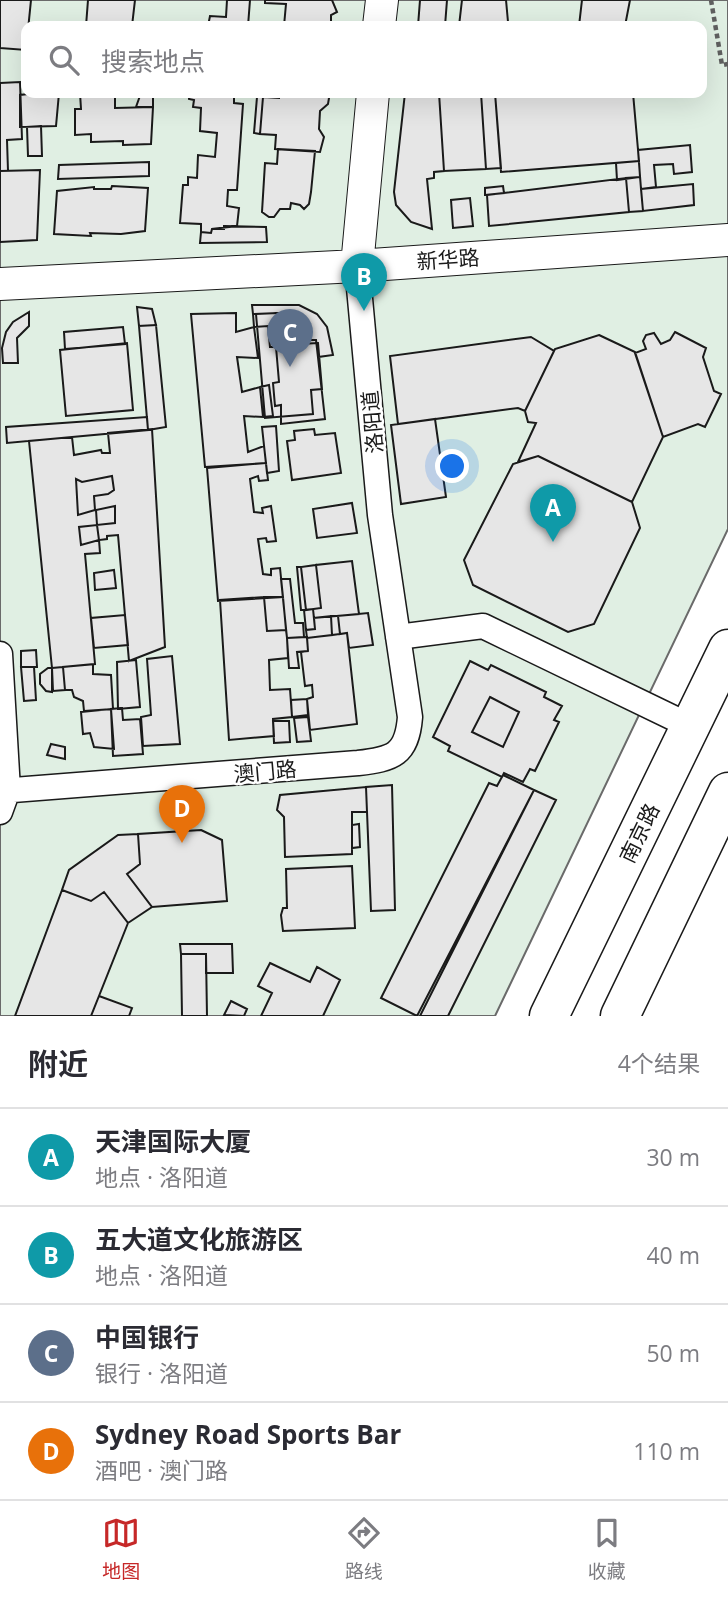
<!DOCTYPE html>
<html lang="zh">
<head>
<meta charset="utf-8">
<style>
	body { margin:0; font-family:"Open Sans","Noto Sans SC",sans-serif; background:#f2f2f3; color:#2b2b33 }
	.you { position:absolute; left:453px; top:467px; width:24px; height:24px; margin:-18px; border:5px solid #fff; border-radius:50%; background:#1a73e8; box-shadow:0 0 0 10px #1a73e833 }
	.badge { display:grid; place-items:center; width:46px; height:46px; border-radius:50%; background:#c62828; color:#fff; font-size:23px; font-weight:700 }
	.pin { position:absolute; translate:-50% -58px; filter:drop-shadow(0 2px 4px #0008) }
	.pin::after { content:''; position:absolute; top:37px; width:24px; height:21px; background:inherit; clip-path:polygon(0 0,100% 0,50% 100%) }
	.list { margin:0; padding:0; list-style:none }
	h2 { display:flex; justify-content:space-between; align-items:center; height:91px; margin:0; padding:0 28px; font-size:30px }
	h2 small { font-size:23px; font-weight:400; color:#7c7c81 }
	.list li { display:grid; grid-template-columns:46px 1fr auto; gap:21px; align-items:center; box-sizing:border-box; height:98px; padding:0 28px; border-top:2px solid #e1e1e2 }
	.list b { display:block; font-size:26px; white-space:nowrap }
	.list p { margin:0; font-size:23px; white-space:nowrap; color:#7c7c81 }
	.list em { font-size:23px; font-style:normal; color:#7c7c81 }
	.icon { flex:none; width:38px; height:38px; fill:none; stroke:currentColor; stroke-width:2; stroke-linecap:round; stroke-linejoin:round }
	.map { position:relative; flex:none; width:728px; height:1016px; overflow:hidden }
	.search { position:absolute; background:#fff; box-shadow:0 7px 28px #0002; left:21px; right:21px; top:21px; height:77px; display:flex; align-items:center; gap:18px; box-sizing:border-box; padding:0 24px; border-radius:14px; color:#7c7c81; font-size:26px }
	.sheet { height:483px; background:#fff }
	nav { display:flex; justify-content:space-around; align-items:center; box-sizing:border-box; height:98px; border-top:2px solid #e1e1e2; background:#fff; font-size:19px; color:#7c7c81 }
	nav a { display:grid; justify-items:center; gap:4px }
	nav .on { color:#c62828 }
	.map>svg:first-child { display:block }
	.green { fill:#e0efe3; stroke:#6a6a6a; stroke-width:2; fill-rule:evenodd }
	.building { fill:#e6e6e6; stroke:#1a1a1a; stroke-width:2 }
	.lines { fill:none; stroke-linecap:round; stroke-linejoin:round }
	.minor-casing { stroke:#1a1a1a; stroke-width:27 }
	.tertiary-casing { stroke:#1a1a1a; stroke-width:34 }
	.primary-casing { stroke:#1a1a1a; stroke-width:41 }
	.path { stroke:#5f5f5f; stroke-width:4.5; stroke-dasharray:5 3.5; stroke-linecap:butt }
	.minor { stroke:#fff; stroke-width:24 }
	.tertiary { stroke:#fff; stroke-width:32 }
	.primary { stroke:#fff; stroke-width:38 }
	.labels { text-anchor:middle; dominant-baseline:central; stroke-width:5; stroke-linejoin:round; paint-order:stroke }
	.street-label { font-size:21px; fill:#1a1a1a; stroke:#fff }
</style>
</head>
<body>
<div class="map">
<svg width="728" height="1016" viewBox="0 0 728 1016">
	<rect width="100%" height="100%" fill="#fff"/>
	<path class="green" d="M0,0H728V529L495,1016H0ZM26,26H702V93H26Z"/>
	<path class="building" d="M0,0H31L26,50L0,48Z
		M88,0H135L132,26H86Z
		M227,0H250L248,26H208L210,16L226,17Z
		M265,0H332L337,12L331,15V23L336,26H284L286,4L265,3Z
		M420,0H447L445,26H418Z
		M462,0H506L508,22L505,26H459Z
		M582,0H630L625,26H579Z
		M20,82L22,139L7,140L8,171H0V83Z
		M37,93H59L56,126L20,127V95Z
		M80,93H115V108L153,107L151,144L123,145V141L91,142V134L75,135V109H81Z
		M141,93H153V107H136Z
		M189,93H234V103L243,104L237,190H228L227,206L239,208L237,226L212,229L211,233L201,232V224L180,223L183,185H188V177L197,178L198,155L215,157L217,133L200,131L201,108L193,107L194,100L189,99Z
		M279,93H324L329,98L328,104L320,111L319,129L324,137L320,152L275,149L276,135L260,134L263,97L279,98Z
		M405,93H439L444,171L434,172V178L427,179L432,229L411,222L396,205L394,192Z
		M439,93H481L486,169L444,171Z
		M481,93H495L501,168L486,169Z
		M495,93H633L639,161L501,172Z
		M257,97H263L260,134L254,133Z
		M41,126L42,156H28L27,127Z
		M690,145L692,172L674,174L673,164L654,165L656,187L641,189L638,150Z
		M278,149L315,151L311,192L309,204L304,209L300,205L291,203L290,209H280L274,217H269L262,212L265,163L277,164Z
		M639,161L640,177L617,180L616,163Z
		M149,162V176L58,179L59,165Z
		M40,170L37,240L0,242V171Z
		M640,177L643,211L629,212L626,178Z
		M626,178L629,212L489,226L487,195Z
		M693,184L694,205L643,211L641,189Z
		M112,186L148,188L145,231L121,234L90,233L91,236L54,234L57,191L94,187V189H111Z
		M503,186L504,193L485,195V188Z
		M470,198L473,226L453,228L451,200Z
		M224,226L266,227L267,242L200,243L201,232L211,233L212,229H224Z
		M252,305H299L317,314L327,327L333,355L318,357L316,340H309L307,322H289L280,329L278,313L253,314Z
		M137,307L152,309L156,325L139,326Z
		M29,312V326L17,338L18,363H3L2,348L6,332L13,322Z
		M236,313V332L254,327L258,358L237,357L242,392L260,387L263,417L244,416L248,452L264,446L266,463L205,467L191,314Z
		M278,313L280,331L298,329L300,344L318,343L322,389L311,390L313,414L265,418L256,314Z
		M278,313L280,329L289,322H307L309,340H316L325,419L281,424V405L275,406L273,383L279,382L276,347H270L268,326L254,327L253,314Z
		M156,325L166,427L148,430L139,326Z
		M123,327L125,344L65,349L64,332Z
		M675,332L706,348L703,357L714,391L721,394L705,427L698,424L663,437L635,353L646,349L643,341L646,335L654,333L661,344L670,340Z
		M599,335L635,352L663,437L632,502L538,456L518,462L536,423L528,422L525,411L555,349Z
		M531,337L554,351L525,411L518,408L398,424L390,356Z
		M127,343L133,410L66,416L60,350Z
		M269,385L273,416L263,417L260,387Z
		M147,417L148,430L7,443L6,427Z
		M435,419L446,497L401,504L391,425Z
		M276,426L279,471L267,473L262,427Z
		M152,429L165,647L129,661L118,535L107,536V539L99,540L100,553L85,554L95,664L52,668L29,441L72,437L74,455L101,450L102,453H110L108,433Z
		M314,429L315,435L335,433L341,473L292,480L287,441L295,440L294,431Z
		M538,456L632,502L640,528L594,624L568,632L473,585L464,560L513,464Z
		M266,463L268,480L259,481L258,476L250,479L254,512L263,513L262,508L271,506L276,541L267,542L266,538L258,539L263,574L271,575V569L280,568L283,597L218,601L207,468Z
		M112,476L114,490L108,494L94,496L95,510L78,515L76,479L82,482Z
		M352,503L357,533L317,538L313,509Z
		M115,506V523L97,525L96,510Z
		M97,525L99,540L81,545L79,527Z
		M352,561L359,614L314,618L313,609L321,608L316,565Z
		M316,565L321,608L306,610L301,567Z
		M297,567H301L306,610H301Z
		M114,570L116,588L95,590L94,573Z
		M281,579H290L295,623H303L304,637L287,638Z
		M264,597H283L286,630L267,631Z
		M264,597L267,631L286,630L287,638L288,658L269,660L270,690L290,689L292,717L273,719L274,736L229,740L220,600Z
		M313,609L315,629L306,630L304,610Z
		M368,613L373,645L349,648L347,633L340,634L338,616Z
		M125,615L128,645L94,648L91,618Z
		M331,616L332,635L307,638L306,630L315,629L314,618Z
		M331,616H338L340,634L332,635Z
		M347,633L357,724L310,730L307,699L313,697L312,685L305,686L301,652L308,651L307,638Z
		M307,637L308,651L297,652L299,668H289L287,638Z
		M36,650L37,667H21V651Z
		M172,656L180,744L143,746L141,717L151,715L147,659Z
		M136,660L140,707L118,709L117,662Z
		M470,661L488,670L491,665L546,692L544,697L562,706L554,720L559,722L535,771L530,769L523,782L504,773L502,777L448,751L450,746L433,737Z
		M93,664V674L111,675L113,709L84,711L83,701L74,697L72,690H65L63,667Z
		M21,667H34L36,700L24,701Z
		M63,667L65,690L53,691L52,668Z
		M48,668H52V692L46,691L40,684V674Z
		M490,697L519,712L503,747L472,732Z
		M307,699L308,715L292,717L291,700Z
		M122,708L123,720L140,719L143,754L113,756L111,709Z
		M111,709L114,749L94,747L90,733L83,734L81,712Z
		M308,717L311,741L297,742L294,718Z
		M273,721H289L290,742L274,743Z
		M51,744L65,747V759L47,755Z
		M503,775L534,790L417,1016L381,998L489,783L497,786Z
		M392,785L395,910L371,911L366,787Z
		M366,787L367,812H352V854L285,857L284,817L277,810L280,795Z
		M534,790L556,800L448,1016H420Z
		M359,824L360,847L352,848V825Z
		M201,830L222,840L227,901L152,907L127,874L140,864L138,834Z
		M138,834L140,864L127,874L152,907L128,923L104,892L91,901L62,890L69,870L118,835Z
		M352,866L355,928L283,931L281,915L283,908H287L286,869Z
		M62,890L91,901L104,892L128,923L91,1016H15Z
		M180,944H232L233,973H206V954H181Z
		M181,954H206L207,1016H182Z
		M270,963L310,982L317,967L340,980L323,1016H261L272,993L258,986Z
		M99,996L132,1008L129,1016H91Z
		M231,1001L247,1009L244,1016L224,1015Z"/>
	<g class="lines">
		<g class="minor-casing">
			<path id="minor" d="M398,637L483,626L692,727
				M0,654L8,790L0,812
				M0,791L358,763C393,759 407,755 410,717L380,515L357,266"/>
		</g>
		<g class="tertiary-casing">
			<path id="tertiary" d="M379,26L382,0
				M357,266L373,93
				M0,284L357,266L728,240"/>
		</g>
		<g class="primary-casing">
			<path id="primary" d="M549,1016L728,649
				M620,1016L728,792"/>
		</g>
		<path class="path" d="M711,0L722,65L728,64"/>
		<use href="#minor" class="minor"/>
		<use href="#tertiary" class="tertiary"/>
		<use href="#primary" class="primary"/>
	</g>
	<g class="labels">
		<g class="street-label">
			<text transform="translate(448 259) rotate(-4)">新华路</text>
			<text transform="translate(372 422) rotate(-95)">洛阳道</text>
			<text transform="translate(265 771) rotate(-5)">澳门路</text>
			<text transform="translate(639 833) rotate(-64)">南京路</text>
		</g>
	</g>
</svg>
<div class="you"></div>
<div class="pin badge" style="left:553px;top:542px;background:#0f9aa8">A</div>
<div class="pin badge" style="left:364px;top:311px;background:#0f9aa8">B</div>
<div class="pin badge" style="left:290px;top:367px;background:#5c6f8a">C</div>
<div class="pin badge" style="left:182px;top:843px;background:#e8710a">D</div>
<div class="search"><svg class="icon" aria-label="search" viewBox="0 0 24 24"><circle cx="10" cy="10" r="6"/><path d="M15 15l6 6"/></svg>搜索地点</div>
</div>
<section class="sheet">
<h2>附近<small>4个结果</small></h2>
<ul class="list">
<li><span class="badge" style="background:#0f9aa8">A</span><div><b>天津国际大厦</b><p>地点 · 洛阳道</p></div><em>30 m</em></li>
<li><span class="badge" style="background:#0f9aa8">B</span><div><b>五大道文化旅游区</b><p>地点 · 洛阳道</p></div><em>40 m</em></li>
<li><span class="badge" style="background:#5c6f8a">C</span><div><b>中国银行</b><p>银行 · 洛阳道</p></div><em>50 m</em></li>
<li><span class="badge" style="background:#e8710a">D</span><div><b>Sydney Road Sports Bar</b><p>酒吧 · 澳门路</p></div><em>110 m</em></li>
</ul>
</section>
<nav>
<a class="on"><svg class="icon" aria-label="map" viewBox="0 0 24 24"><path d="M3 6l6-2 6 2 6-2v14l-6 2-6-2-6 2zM9 4v14M15 6v14"/></svg>地图</a>
<a><svg class="icon" aria-label="directions" viewBox="0 0 24 24"><path d="M12 3l9 9-9 9-9-9zM9 14v-3h6M13 9l2 2-2 2"/></svg>路线</a>
<a><svg class="icon" aria-label="saved" viewBox="0 0 24 24"><path d="M7 4h10v16l-5-4-5 4z"/></svg>收藏</a>
</nav>
</body>
</html>
